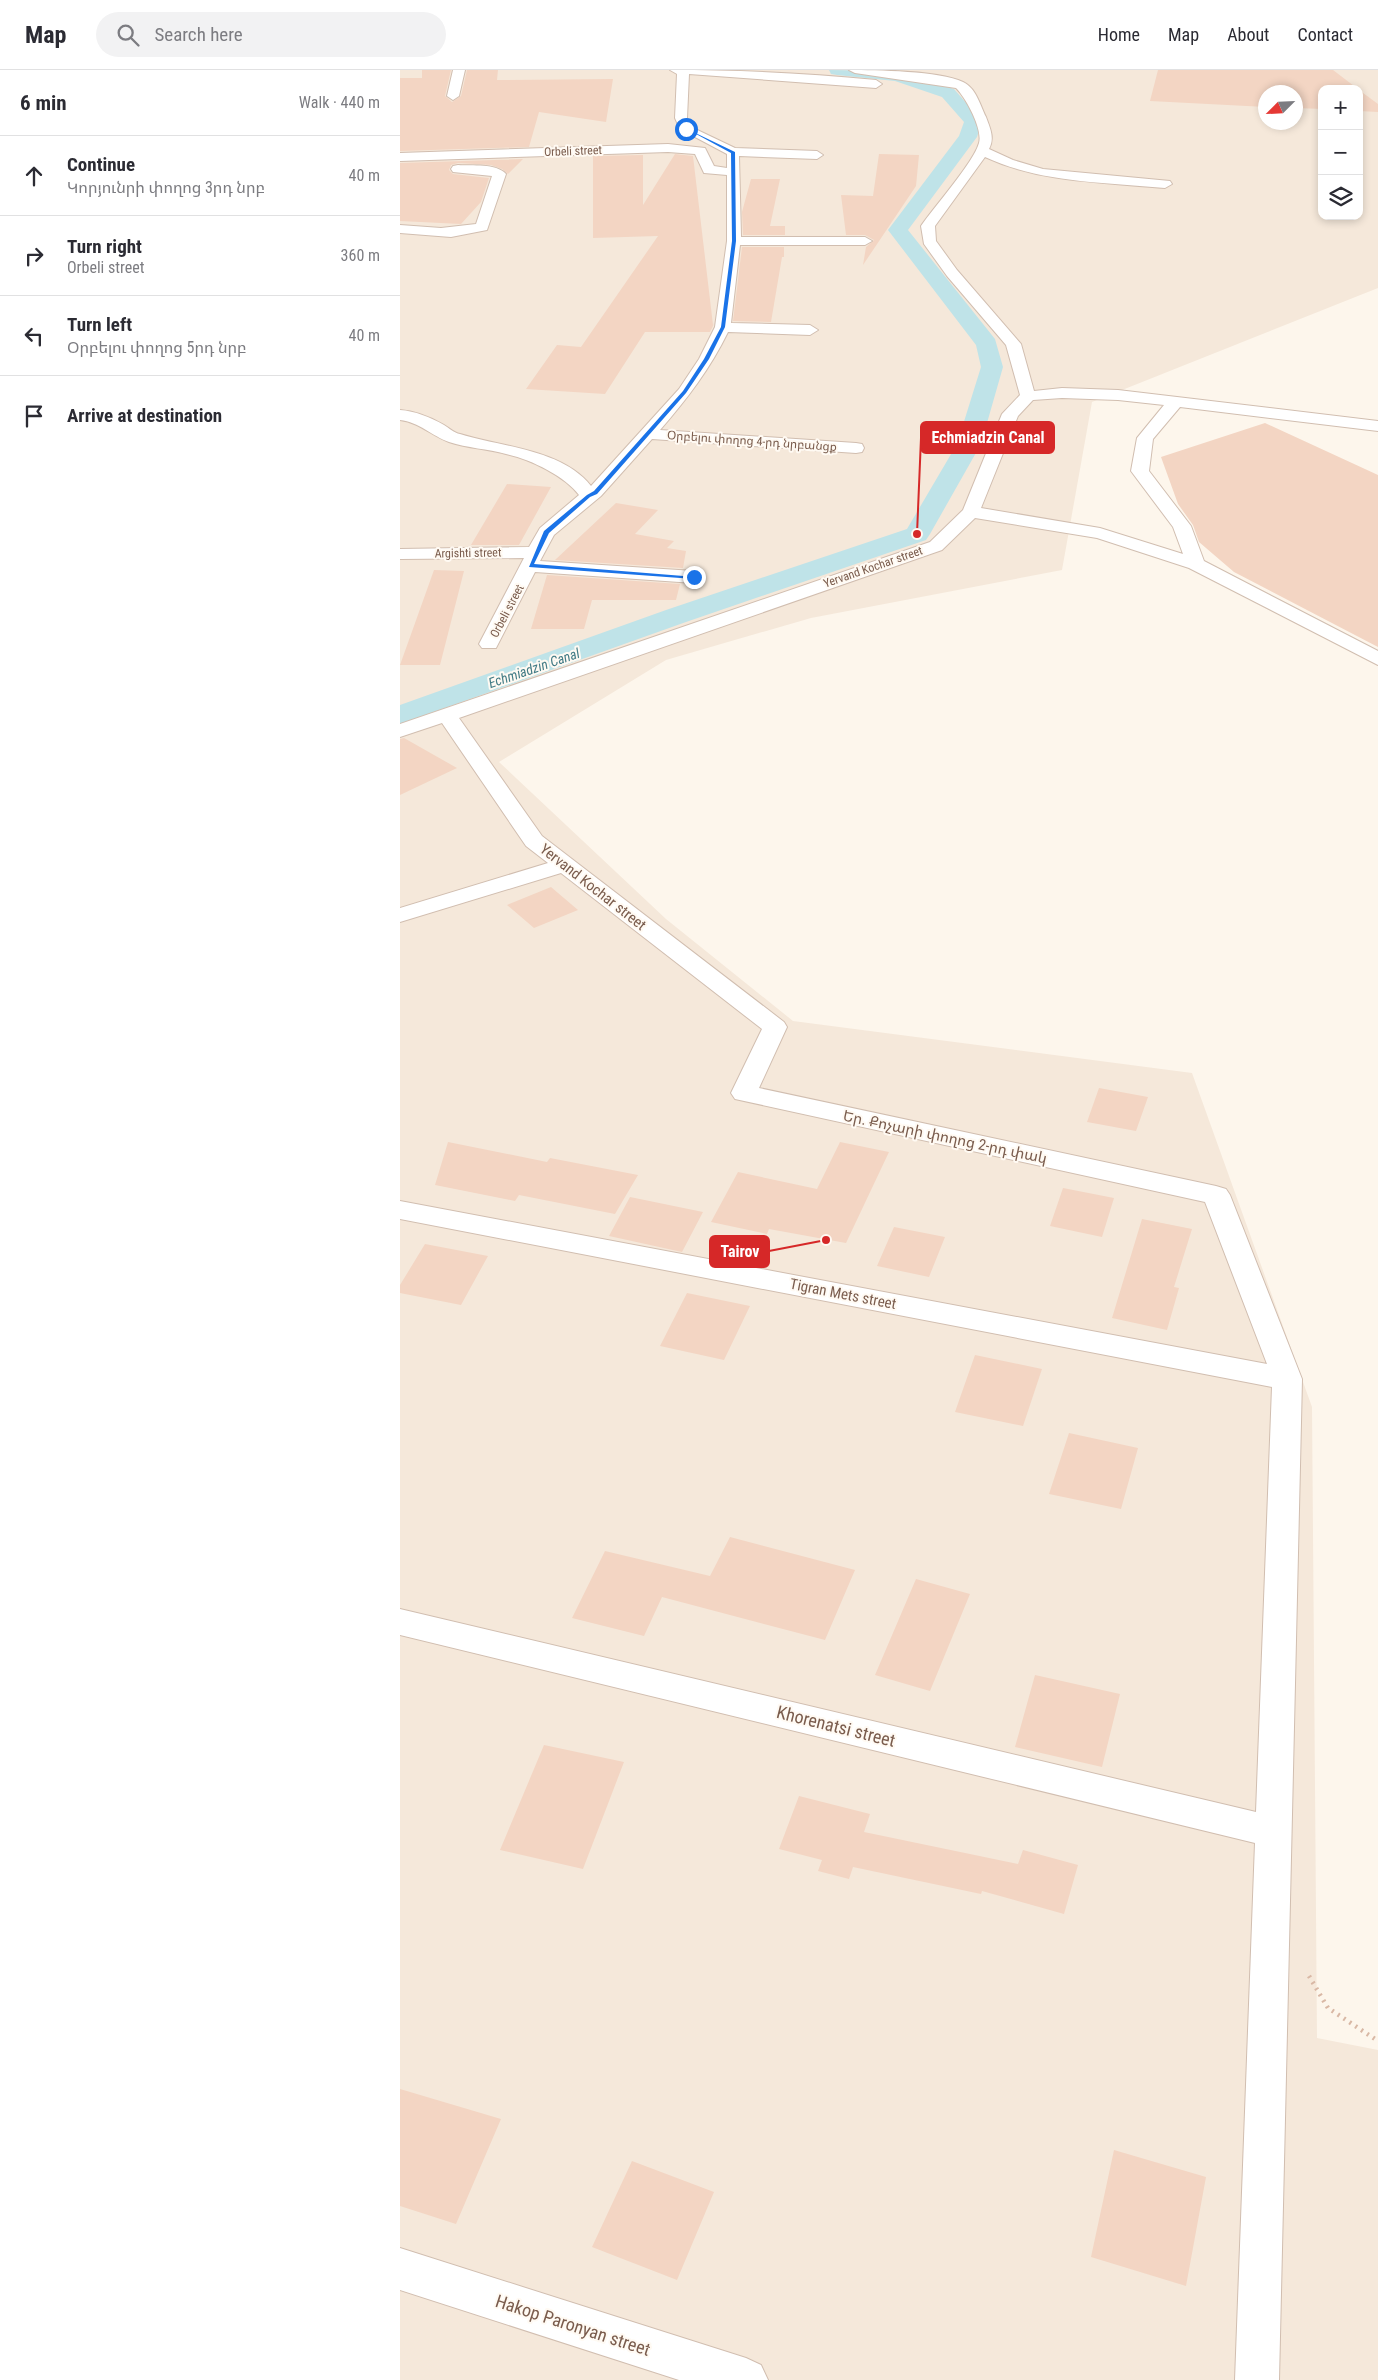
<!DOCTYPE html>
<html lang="en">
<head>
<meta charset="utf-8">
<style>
	body { margin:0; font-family:"Roboto Condensed","Noto Sans Armenian",sans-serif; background:#f2f2f3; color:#2b2b33 }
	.controls { position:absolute; right:15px; top:15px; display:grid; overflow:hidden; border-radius:10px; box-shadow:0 2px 8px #0003 }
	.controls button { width:45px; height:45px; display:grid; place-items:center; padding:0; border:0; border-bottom:1px solid #e1e1e2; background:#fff; color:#2b2b33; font:25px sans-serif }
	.compass { position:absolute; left:858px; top:15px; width:45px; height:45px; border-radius:50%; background:#fff; box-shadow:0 2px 8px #0003; rotate:246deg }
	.stop { position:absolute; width:15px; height:15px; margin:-11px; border:4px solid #1a73e8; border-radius:50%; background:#fff }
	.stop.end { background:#1a73e8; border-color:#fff; box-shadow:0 1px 5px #0008 }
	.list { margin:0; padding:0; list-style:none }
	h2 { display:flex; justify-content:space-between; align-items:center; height:65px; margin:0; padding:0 20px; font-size:21px }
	h2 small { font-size:16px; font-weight:400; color:#7c7c81 }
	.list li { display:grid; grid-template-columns:32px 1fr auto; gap:15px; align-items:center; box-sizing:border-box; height:80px; padding:0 20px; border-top:1px solid #e1e1e2 }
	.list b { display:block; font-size:19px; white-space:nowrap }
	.list p { margin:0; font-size:16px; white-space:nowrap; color:#7c7c81 }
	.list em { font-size:16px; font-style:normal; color:#7c7c81 }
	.icon { flex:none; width:28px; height:28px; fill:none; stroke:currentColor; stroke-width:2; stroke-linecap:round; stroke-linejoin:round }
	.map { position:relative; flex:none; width:978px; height:2310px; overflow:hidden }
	header { display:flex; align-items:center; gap:30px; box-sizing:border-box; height:70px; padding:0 25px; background:#fff; border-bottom:1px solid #e1e1e2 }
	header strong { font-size:24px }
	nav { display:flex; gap:28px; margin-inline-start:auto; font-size:18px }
	.search { width:350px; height:45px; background:#f2f2f3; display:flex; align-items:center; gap:12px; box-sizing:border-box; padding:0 18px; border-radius:28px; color:#7c7c81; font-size:19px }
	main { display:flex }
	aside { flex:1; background:#fff }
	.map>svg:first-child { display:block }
	.residential { fill:#f5e8da; fill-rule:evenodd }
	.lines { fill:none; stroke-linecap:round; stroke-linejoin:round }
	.canal { fill:#bfe3e8; fill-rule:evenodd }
	.building { fill:#f3d5c3 }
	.minor-casing { stroke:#d1beb0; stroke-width:2 }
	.path { stroke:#d9b8a5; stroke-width:4.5; stroke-dasharray:2 5; stroke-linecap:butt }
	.minor { fill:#fff; fill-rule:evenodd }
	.route { fill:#1a73e8 }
	.labels { text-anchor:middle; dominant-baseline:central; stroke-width:4; stroke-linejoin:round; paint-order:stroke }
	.far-street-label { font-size:12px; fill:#7a5c4d; stroke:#fffaf3 }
	.far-water-label { font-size:14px; font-style:italic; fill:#437c86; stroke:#fffaf3 }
	.street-label { font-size:15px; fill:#7a5c4d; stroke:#fffaf3 }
	.near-street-label { font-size:18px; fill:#7a5c4d; stroke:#fffaf3 }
	.leader { fill:none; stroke:#d62828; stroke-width:2 }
	.callout-dot { fill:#d62828; stroke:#fffaf3; stroke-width:2 }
	.callout { fill:#d62828; stroke:#d62828; stroke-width:2 }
	.callout-label { font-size:16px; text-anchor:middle; font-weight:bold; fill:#fff }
</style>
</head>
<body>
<header>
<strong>Map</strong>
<div class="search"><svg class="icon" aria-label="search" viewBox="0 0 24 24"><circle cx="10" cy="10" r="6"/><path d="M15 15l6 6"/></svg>Search here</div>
<nav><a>Home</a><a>Map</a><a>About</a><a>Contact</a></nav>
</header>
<main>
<aside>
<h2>6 min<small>Walk · 440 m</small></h2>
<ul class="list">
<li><svg class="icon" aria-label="ahead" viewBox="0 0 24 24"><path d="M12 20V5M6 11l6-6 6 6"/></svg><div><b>Continue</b><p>Կորյունրի փողոց 3րդ նրբ</p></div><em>40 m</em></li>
<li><svg class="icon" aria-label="right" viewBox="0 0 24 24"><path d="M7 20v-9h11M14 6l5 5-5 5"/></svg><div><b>Turn right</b><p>Orbeli street</p></div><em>360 m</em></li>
<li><svg class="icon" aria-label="left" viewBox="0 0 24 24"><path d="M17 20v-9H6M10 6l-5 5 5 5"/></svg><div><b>Turn left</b><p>Օրբելու փողոց 5րդ նրբ</p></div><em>40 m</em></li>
<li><svg class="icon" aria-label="arrive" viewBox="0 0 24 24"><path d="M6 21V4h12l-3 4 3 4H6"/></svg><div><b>Arrive at destination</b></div></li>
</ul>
</aside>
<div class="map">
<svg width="978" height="2310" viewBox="0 0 978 2310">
	<rect width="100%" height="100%" fill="#fdf6ec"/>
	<path class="residential" d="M0,0H978V218L692,332L662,500L411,548L266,590L99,692L266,849L393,951L792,1003L912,1337L917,1968L978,1980V2310H0ZM922,19H959V146H922ZM866,22H896V52H866Z"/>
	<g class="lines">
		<path class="canal" d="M429,0L497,1L554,19L582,51L577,67L508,160L595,269L603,297L581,374L530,464L526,470L286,552L0,654V635L266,540L507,459L557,374L581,297L576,275L488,160L559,66L564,52L542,27L495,11L437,5L431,4Z"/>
	</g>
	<path class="building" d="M22,0H51L45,26L52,32L61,26L67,0H98L97,10L213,9L206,52L139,42L129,77L0,81V8H22Z
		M758,0H933L958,19H922V39L896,38V22H866V37L750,31Z
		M959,20L978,34V42L959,41Z
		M275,84L293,86L313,255L314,252L313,256L310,262H245L205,324L126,319L157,275L181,277L258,166L193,168V86L243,85V135Z
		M479,84L519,85L516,116L463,195L466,177L474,170L465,165H446L441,125L473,126Z
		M123,89L108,104L102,99L91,95L58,93L51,95L49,100L53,104L89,108L81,132L61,154L0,151V93Z
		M351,109H380L370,156H385V165H343L342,142Z
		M342,177H384V187H382L371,252L333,251Z
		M865,353L978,405V577L834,502L799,472L793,455L778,434L761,387Z
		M107,414L151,417L119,475H71Z
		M216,433L258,440L235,464L274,471L267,478L286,481L283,498L155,490Z
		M34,500L64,501L40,595H0Z
		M147,505L280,514L276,530H192L184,559H131Z
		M4,668L57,698L0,725V669Z
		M151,817L178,840L134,858L107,835Z
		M699,1018L748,1027L736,1061L687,1052Z
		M48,1072L147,1092L150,1088L238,1105L215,1144L119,1125L115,1131L35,1115Z
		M440,1072L489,1082L446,1173L369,1159L367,1164L311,1152L338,1102L417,1119Z
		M663,1118L714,1128L702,1167L650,1156Z
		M230,1127L303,1142L282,1182L209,1166Z
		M742,1149L792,1159L774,1217L779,1218L767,1260L712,1248Z
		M494,1157L545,1167L529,1207L477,1196Z
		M25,1174L88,1186L61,1235L0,1223V1215Z
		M287,1223L350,1236L324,1290L260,1276Z
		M575,1285L642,1299L623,1356L555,1342Z
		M669,1363L738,1378L721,1439L649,1424Z
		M330,1467L455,1500L425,1570L262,1527L244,1566L172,1548L205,1481L310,1506Z
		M516,1509L570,1524L530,1621L475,1605Z
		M635,1605L720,1624L702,1697L615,1677Z
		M144,1675L224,1692L183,1799L100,1780Z
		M399,1726L470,1744L464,1762L618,1794L623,1780L678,1795L664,1844L582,1821L581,1824L453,1797L449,1809L418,1801L422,1790L379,1779Z
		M0,2019L101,2049L56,2154L0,2136Z
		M714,2080L806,2107L786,2216L691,2187Z
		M232,2091L314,2122L277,2210L192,2177Z"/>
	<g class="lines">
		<g class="minor-casing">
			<path id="minor" d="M53,0H65L59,26L53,30L47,26Z
				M270,0C339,0 407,3 476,10L482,14L476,18L289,4L287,48L291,57L335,78L417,81L423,85L417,89L339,86L341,167H465L472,171L465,175H340L331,253L410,255L418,260L410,265L328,262C310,299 287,329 260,360L456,373L462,374L464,378L462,382L456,383L252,369L201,426L154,465L140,491L294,501L301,503L303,507L301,511L294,513L135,502L96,578H82L79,574L124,488L0,489V479L129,477L140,458L179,425C165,406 130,389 106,384C88,379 67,378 49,372C32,366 19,352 0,350V340C15,341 30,347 44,355C49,358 54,363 60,364C101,377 162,379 191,416L279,319L299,289L315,257L327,171V105L304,103L295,84L268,82L0,91V83L268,74L305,78L314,96L327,98V84L280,59L275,48L277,4Z
				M449,0C476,0 540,1 563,12C576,18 580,35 586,47C590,58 595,68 589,79L613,90L643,99L770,111L772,114L765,118C704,112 641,113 585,87L535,156L536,171L557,200L621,274L634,321L662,318L718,320L978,351V361L780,337L753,369L749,401L791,456L804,491L978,581V595L789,498L697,468L575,448L542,480L59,648L142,766L384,952L387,957L359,1018L816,1116L826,1119L830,1125L902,1309L879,2310H835L855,1773L0,1565V1539L856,1742L872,1317L0,1149V1131L867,1294L805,1132L335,1029L331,1023L362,959L161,803L0,852V838L148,793L126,776L42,653L0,667V654L530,472L563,440L602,344L620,325L606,275L547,206L524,174L521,156C534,137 574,92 579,73C583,59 566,28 556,18L455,3ZM662,328L718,330L764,335L737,368L731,401L773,457L783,484L700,458L581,438L618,346L633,330Z
				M58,95C72,96 96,93 106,104L87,160L51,167L0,163V155L41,158L76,154L92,106L53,102L51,99L53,96Z
				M0,2178L346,2288L361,2295L368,2310H279L0,2220Z"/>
		</g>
		<path class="path" d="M909,1906L928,1938L978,1971"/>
		<use href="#minor" class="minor"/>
	</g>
	<path class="route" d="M285,58L335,82L336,171L325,257L309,289L286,323L197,424L190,427L149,463L134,494L296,507L294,509L129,497L144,461L187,425L194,421L283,321L304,289L321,257L332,171L331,83Z"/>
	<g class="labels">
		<g class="far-street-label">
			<text transform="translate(173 81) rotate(-2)">Orbeli street</text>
			<text transform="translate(352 371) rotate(4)">Օրբելու փողոց 4-րդ նրբանցք</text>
			<text transform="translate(68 483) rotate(-1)">Argishti street</text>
			<text transform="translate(473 497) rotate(-19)">Yervand Kochar street</text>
			<text transform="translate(107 541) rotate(-62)">Orbeli street</text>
		</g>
		<g class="far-water-label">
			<text transform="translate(134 598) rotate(-19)">Echmiadzin Canal</text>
		</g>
		<g class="street-label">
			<text transform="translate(193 817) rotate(38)">Yervand Kochar street</text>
			<text transform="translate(545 1067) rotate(12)">Եր. Քոչարի փողոց 2-րդ փակ</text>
			<text transform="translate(443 1224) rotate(11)">Tigran Mets street</text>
		</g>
		<g class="near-street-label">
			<text transform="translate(436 1656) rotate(14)">Khorenatsi street</text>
			<text transform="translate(173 2255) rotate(18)">Hakop Paronyan street</text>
		</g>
	</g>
	<path class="leader" d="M517 464L521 368M426 1170L369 1181"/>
	<g class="callout-dot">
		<circle cx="517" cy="464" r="5"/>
		<circle cx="426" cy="1170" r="5"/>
	</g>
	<g class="callout">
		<rect x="521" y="352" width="133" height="31" rx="5"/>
		<rect x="310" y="1166" width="59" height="31" rx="5"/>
	</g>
	<g class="callout-label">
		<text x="588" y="373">Echmiadzin Canal</text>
		<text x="340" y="1187">Tairov</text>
	</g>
</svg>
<div class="controls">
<button>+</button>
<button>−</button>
<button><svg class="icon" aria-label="layers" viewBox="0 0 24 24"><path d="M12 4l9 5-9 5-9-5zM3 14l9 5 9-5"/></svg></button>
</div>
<svg class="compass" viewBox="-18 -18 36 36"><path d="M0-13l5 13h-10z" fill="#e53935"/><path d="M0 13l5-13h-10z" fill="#7c7c81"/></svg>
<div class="stop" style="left:286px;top:59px"></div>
<div class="stop end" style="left:294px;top:507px"></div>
</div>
</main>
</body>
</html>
